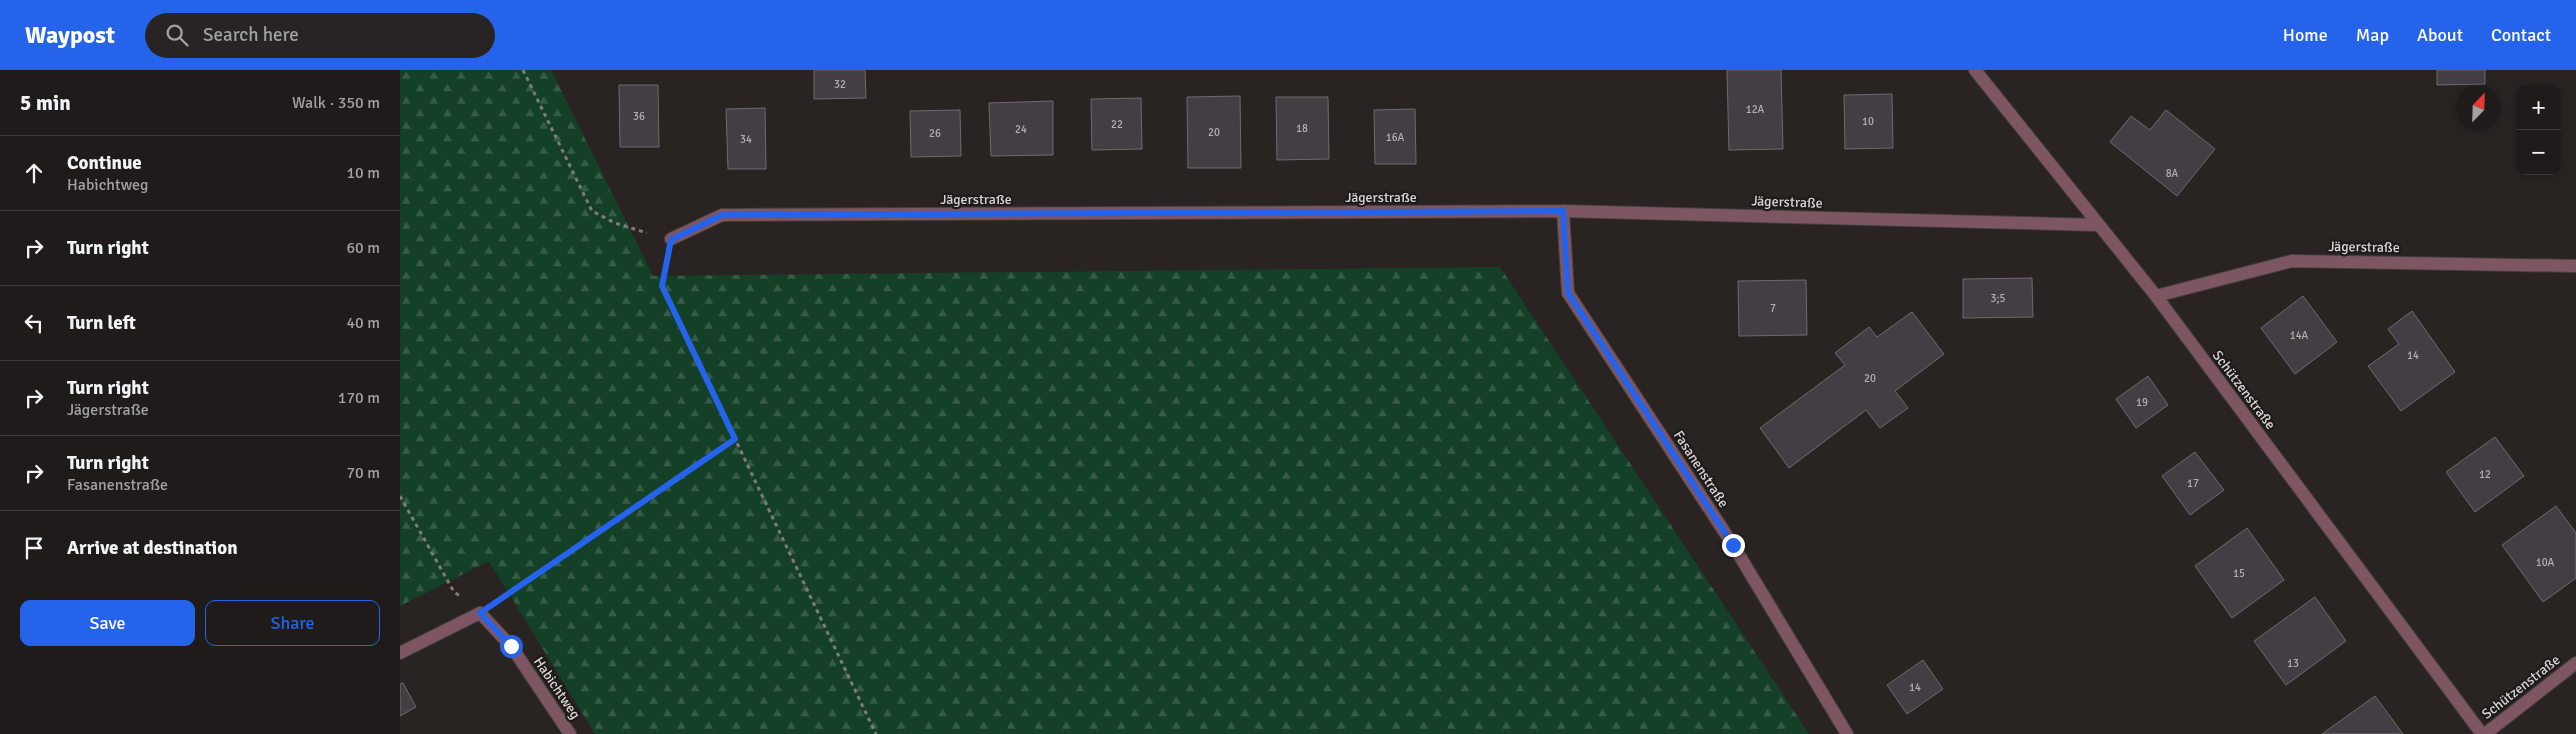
<!DOCTYPE html>
<html lang="en">
<head>
<meta charset="utf-8">
<style>
	body { margin:0; font-family:Signika,sans-serif; background:#272423; color:#f1f3f6 }
	.controls { position:absolute; right:15px; top:15px; display:grid; overflow:hidden; border-radius:10px; box-shadow:0 2px 12px #0003 }
	.controls button { width:45px; height:45px; display:grid; place-items:center; padding:0; border:0; border-bottom:1px solid #3c3939; background:#1f1b1a; color:#f1f3f6; font:25px sans-serif }
	.compass { position:absolute; left:2056px; top:15px; width:45px; height:45px; border-radius:50%; background:#1f1b1a; box-shadow:0 2px 12px #0003; rotate:23deg }
	.stop { position:absolute; width:15px; height:15px; margin:-11px; border:4px solid #2563eb; border-radius:50%; background:#fff }
	.stop.end { background:#2563eb; border-color:#fff; box-shadow:0 1px 5px #0008 }
	.list { margin:0; padding:0; list-style:none }
	h2 { display:flex; justify-content:space-between; align-items:center; height:65px; margin:0; padding:0 20px; font-size:21px }
	h2 small { font-size:16px; font-weight:400; color:#a1a1a2 }
	.list li { display:grid; grid-template-columns:32px 1fr auto; gap:15px; align-items:center; box-sizing:border-box; height:75px; padding:0 20px; border-top:1px solid #3c3939 }
	.list b { display:block; font-size:19px; white-space:nowrap }
	.list p { margin:0; font-size:16px; white-space:nowrap; color:#a1a1a2 }
	.list em { font-size:16px; font-style:normal; color:#a1a1a2 }
	.actions { display:flex; gap:10px; padding:15px 20px }
	.actions a { flex:1; padding:11px 0; border:1px solid #2563eb; border-radius:10px; text-align:center; font-size:18px; color:#2563eb }
	.actions .main { background:#2563eb; color:#fff }
	.icon { flex:none; width:28px; height:28px; fill:none; stroke:currentColor; stroke-width:2; stroke-linecap:round; stroke-linejoin:round }
	.map { position:relative; flex:none; width:2176px; height:664px; overflow:hidden }
	header { display:flex; align-items:center; gap:30px; box-sizing:border-box; height:70px; padding:0 25px; background:#2563eb; color:#fff }
	header strong { font-size:24px }
	nav { display:flex; gap:28px; margin-inline-start:auto; font-size:18px }
	.search { width:350px; height:45px; background:#272423; display:flex; align-items:center; gap:12px; box-sizing:border-box; padding:0 18px; border-radius:28px; color:#a1a1a2; font-size:19px }
	main { display:flex }
	aside { flex:1; background:#1f1b1a }
	.map>svg:first-child { display:block }
	.forest { fill:url(#forest-firs) }
	.building { fill:#423e43; stroke:#6e6a6f }
	.lines { fill:none; stroke-linecap:round; stroke-linejoin:round }
	.street-casing { stroke:#45403e; stroke-width:14 }
	.path { stroke:#7f7b79; stroke-width:3; stroke-dasharray:4 4; stroke-linecap:butt }
	.street { stroke:#7d5563; stroke-width:12 }
	.route { stroke:#2563eb; stroke-width:6 }
	.labels { text-anchor:middle; dominant-baseline:central; stroke-width:4.5; stroke-linejoin:round; paint-order:stroke }
	.number-label { font-size:11px; fill:#b3afb0 }
	.street-label { font-size:14px; fill:#d9d5d4; stroke:#1f1b19 }
</style>
</head>
<body>
<header>
<strong>Waypost</strong>
<div class="search"><svg class="icon" aria-label="search" viewBox="0 0 24 24"><circle cx="10" cy="10" r="6"/><path d="M15 15l6 6"/></svg>Search here</div>
<nav><a>Home</a><a>Map</a><a>About</a><a>Contact</a></nav>
</header>
<main>
<aside>
<h2>5 min<small>Walk · 350 m</small></h2>
<ul class="list">
<li><svg class="icon" aria-label="ahead" viewBox="0 0 24 24"><path d="M12 20V5M6 11l6-6 6 6"/></svg><div><b>Continue</b><p>Habichtweg</p></div><em>10 m</em></li>
<li><svg class="icon" aria-label="right" viewBox="0 0 24 24"><path d="M7 20v-9h11M14 6l5 5-5 5"/></svg><div><b>Turn right</b></div><em>60 m</em></li>
<li><svg class="icon" aria-label="left" viewBox="0 0 24 24"><path d="M17 20v-9H6M10 6l-5 5 5 5"/></svg><div><b>Turn left</b></div><em>40 m</em></li>
<li><svg class="icon" aria-label="right" viewBox="0 0 24 24"><path d="M7 20v-9h11M14 6l5 5-5 5"/></svg><div><b>Turn right</b><p>Jägerstraße</p></div><em>170 m</em></li>
<li><svg class="icon" aria-label="right" viewBox="0 0 24 24"><path d="M7 20v-9h11M14 6l5 5-5 5"/></svg><div><b>Turn right</b><p>Fasanenstraße</p></div><em>70 m</em></li>
<li><svg class="icon" aria-label="arrive" viewBox="0 0 24 24"><path d="M6 21V4h12l-3 4 3 4H6"/></svg><div><b>Arrive at destination</b></div></li>
</ul>
<div class="actions"><a class="main">Save</a><a>Share</a></div>
</aside>
<div class="map">
<svg width="2176" height="664" viewBox="0 0 2176 664">
	<defs>
		<pattern id="forest-firs" width="22" height="20" patternUnits="userSpaceOnUse" patternTransform="scale(1.25)"><rect width="22" height="20" fill="#144028"/><path d="M5 1l3.5 6h-7zM16 11l3.5 6h-7z" fill="#365b46"/></pattern>
	</defs>
	<rect width="100%" height="100%" fill="#292422"/>
	<path class="forest" d="M0,0H151L253,206L1100,197L1409,664H195L89,491L0,536Z"/>
	<path class="building" d="M414,0H465L466,28L414,29Z
		M1327,0H1381L1383,79L1329,80Z
		M2037,0H2085V14L2037,15Z
		M219,15H258L259,77H220Z
		M1492,24L1493,78L1445,79L1444,25Z
		M840,26L841,98H788L787,27Z
		M876,27H928L929,89L877,90Z
		M741,28L742,79L692,80L691,29Z
		M653,31V85L591,86L589,33Z
		M365,38L366,99H328L326,39Z
		M1015,39L1016,94H975L974,40Z
		M560,40L561,86L511,87L510,41Z
		M1766,40L1815,79L1777,126L1710,72L1731,46L1750,60Z
		M1632,208L1633,247L1563,248V209Z
		M1406,210L1407,265L1339,266L1338,211Z
		M1903,226L1937,272L1895,304L1861,258Z
		M2012,241L2055,302L2001,341L1968,296L1999,274L1988,259Z
		M1512,242L1544,284L1495,321L1508,338L1480,358L1466,340L1389,398L1360,358L1445,295L1435,283L1469,257L1477,267Z
		M1748,306L1768,335L1736,358L1716,329Z
		M2095,367L2124,406L2075,442L2046,402Z
		M1795,382L1824,420L1790,445L1762,406Z
		M2156,436L2176,463V508L2143,532L2102,475Z
		M1847,458L1884,510L1832,548L1795,496Z
		M1915,527L1946,571L1886,615L1854,571Z
		M1523,590L1543,619L1507,644L1487,615Z
		M3,613L16,637L0,646V614Z
		M1975,626L2003,664H1922Z"/>
	<g class="lines">
		<g class="street-casing">
			<path id="street" d="M1575,0L1756,226L2082,664
				M1163,141L1168,223L1333,475L1447,664
				M271,169L322,145L1163,141L1697,155
				M1756,226L1892,191L2176,196
				M0,583L80,543L111,576L170,664
				M2085,664L2176,593"/>
		</g>
		<path class="path" d="M123,0L192,141L215,153L247,163
			M267,191L262,216L476,664
			M0,426L54,522L60,526
			M101,529L335,369"/>
		<use href="#street" class="street"/>
	</g>
	<g class="lines">
		<path class="route" d="M111,576L80,543L335,369L262,216L271,170L322,145L1163,141L1168,223L1333,475"/>
	</g>
	<g class="labels">
		<g class="number-label">
			<text x="440" y="14">32</text>
			<text x="1355" y="39">12A</text>
			<text x="239" y="46">36</text>
			<text x="1468" y="51">10</text>
			<text x="717" y="54">22</text>
			<text x="902" y="58">18</text>
			<text x="621" y="59">24</text>
			<text x="814" y="62">20</text>
			<text x="535" y="63">26</text>
			<text x="995" y="67">16A</text>
			<text x="346" y="69">34</text>
			<text x="1772" y="103">8A</text>
			<text x="1598" y="228">3;5</text>
			<text x="1373" y="238">7</text>
			<text x="1899" y="265">14A</text>
			<text x="2013" y="285">14</text>
			<text x="1470" y="308">20</text>
			<text x="1742" y="332">19</text>
			<text x="2085" y="404">12</text>
			<text x="1793" y="413">17</text>
			<text x="2145" y="492">10A</text>
			<text x="1839" y="503">15</text>
			<text x="1893" y="593">13</text>
			<text x="1515" y="617">14</text>
		</g>
		<g class="street-label">
			<text x="981" y="127">Jägerstraße</text>
			<text x="576" y="129">Jägerstraße</text>
			<text transform="translate(1387 132) rotate(2)">Jägerstraße</text>
			<text transform="translate(1964 177) rotate(1)">Jägerstraße</text>
			<text transform="translate(1844 320) rotate(53)">Schützenstraße</text>
			<text transform="translate(1301 399) rotate(57)">Fasanenstraße</text>
			<text transform="translate(2121 617) rotate(-38)">Schützenstraße</text>
			<text transform="translate(157 618) rotate(56)">Habichtweg</text>
		</g>
	</g>
</svg>
<div class="controls">
<button>+</button>
<button>−</button>
</div>
<svg class="compass" viewBox="-18 -18 36 36"><path d="M0-13l5 13h-10z" fill="#e53935"/><path d="M0 13l5-13h-10z" fill="#a1a1a2"/></svg>
<div class="stop" style="left:111px;top:576px"></div>
<div class="stop end" style="left:1333px;top:475px"></div>
</div>
</main>
</body>
</html>
